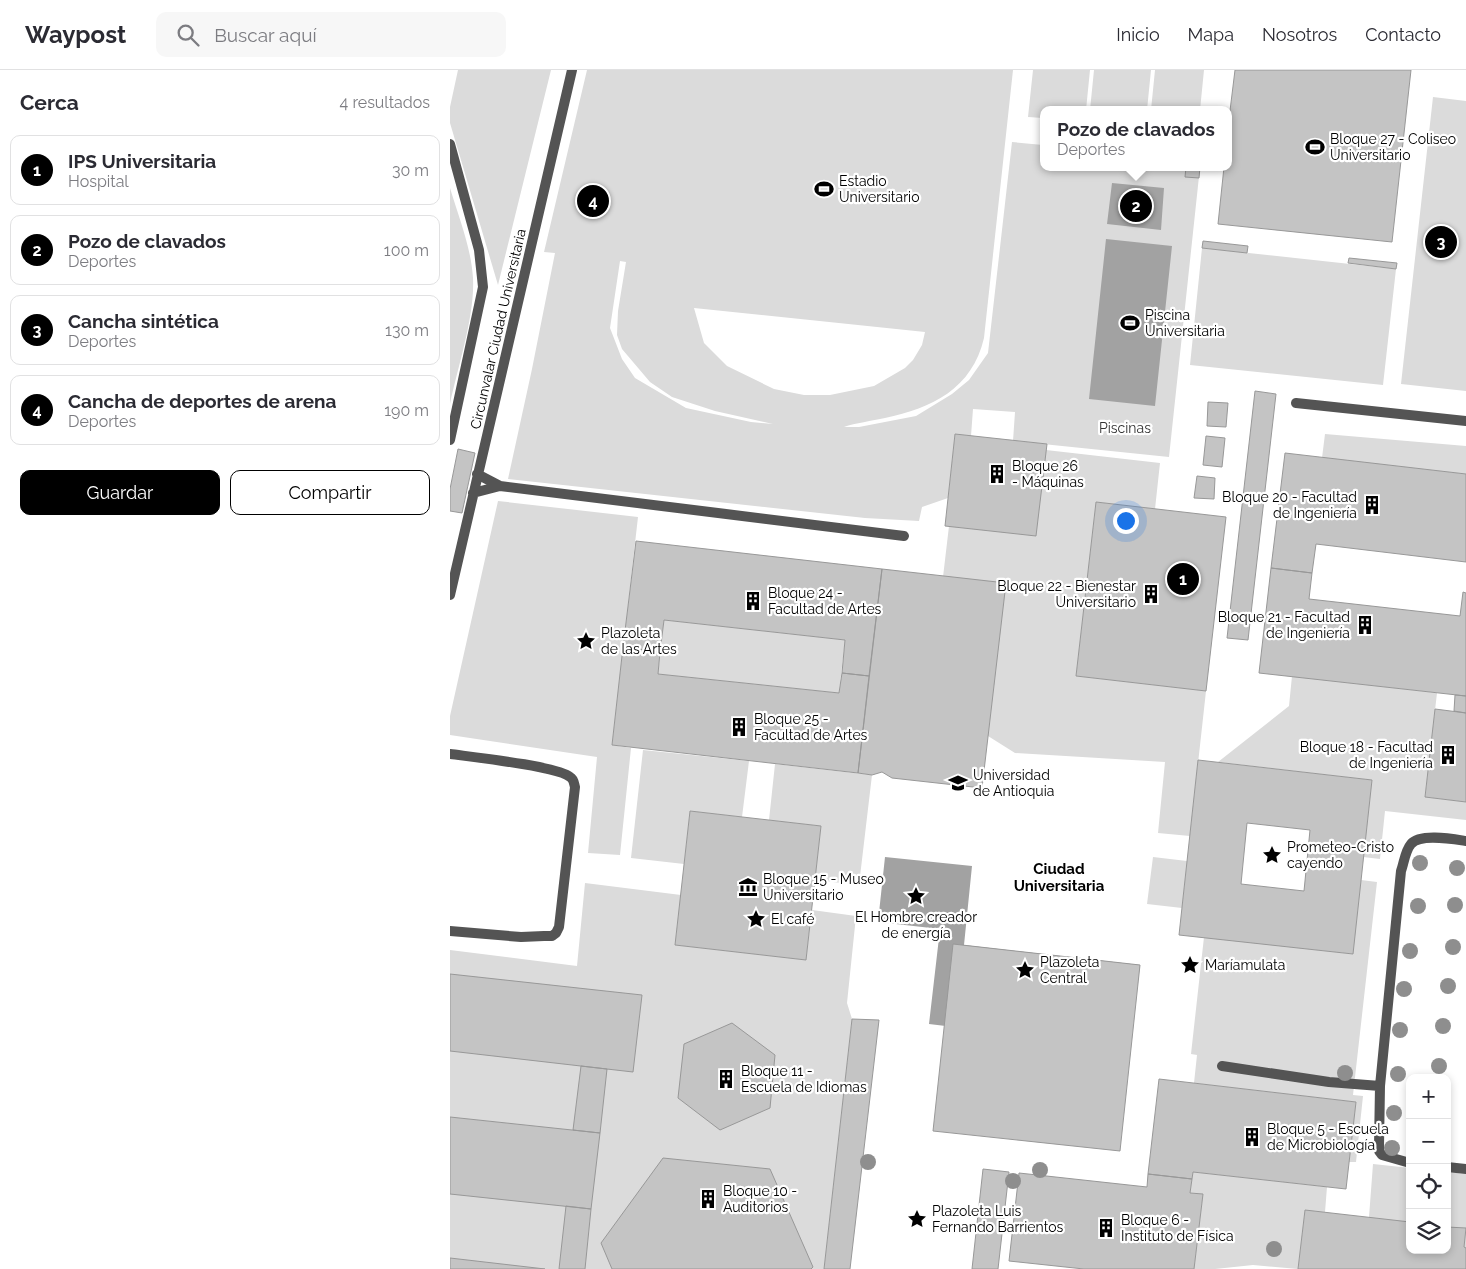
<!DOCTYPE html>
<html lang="es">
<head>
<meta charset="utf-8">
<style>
	body { margin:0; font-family:Raleway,sans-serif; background:#f7f7f7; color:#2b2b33 }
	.controls { position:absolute; right:15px; bottom:15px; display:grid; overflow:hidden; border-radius:10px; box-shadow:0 2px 8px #0003 }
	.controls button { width:45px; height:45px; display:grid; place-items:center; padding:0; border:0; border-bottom:1px solid #e1e1e2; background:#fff; color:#2b2b33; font:25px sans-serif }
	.you { position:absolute; left:675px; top:450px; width:18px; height:18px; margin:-12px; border:4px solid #fff; border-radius:50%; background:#1a73e8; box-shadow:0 0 0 8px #1a73e833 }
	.badge { display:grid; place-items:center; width:32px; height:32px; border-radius:50%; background:#000; color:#fff; font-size:16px; font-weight:700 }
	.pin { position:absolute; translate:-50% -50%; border:2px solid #fff; box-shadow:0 1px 5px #0006 }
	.popup { position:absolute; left:590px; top:36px; width:192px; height:65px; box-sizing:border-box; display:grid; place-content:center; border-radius:10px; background:#fff; filter:drop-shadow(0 1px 4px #0005); font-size:16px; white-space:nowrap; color:#7c7c81 }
	.popup b { font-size:19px; color:#2b2b33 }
	.popup::after { content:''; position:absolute; left:50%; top:100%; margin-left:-10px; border:10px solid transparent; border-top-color:#fff }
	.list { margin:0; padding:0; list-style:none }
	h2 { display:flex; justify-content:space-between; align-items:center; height:65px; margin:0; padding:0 20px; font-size:21px }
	h2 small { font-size:16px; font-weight:400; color:#7c7c81 }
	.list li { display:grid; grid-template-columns:32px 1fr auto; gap:15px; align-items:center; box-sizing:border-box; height:70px; margin:0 10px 10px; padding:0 10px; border:1px solid #e1e1e2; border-radius:10px }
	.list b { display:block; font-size:19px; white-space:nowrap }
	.list p { margin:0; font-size:16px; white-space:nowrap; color:#7c7c81 }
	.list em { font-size:16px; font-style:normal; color:#7c7c81 }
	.actions { display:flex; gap:10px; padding:15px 20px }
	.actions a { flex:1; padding:11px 0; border:1px solid #000; border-radius:10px; text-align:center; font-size:18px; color:#000 }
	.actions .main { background:#000; color:#fff }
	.icon { flex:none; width:28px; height:28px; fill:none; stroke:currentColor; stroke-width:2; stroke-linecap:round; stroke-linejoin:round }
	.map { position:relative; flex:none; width:1016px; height:1199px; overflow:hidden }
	header { display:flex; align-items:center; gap:30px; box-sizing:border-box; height:70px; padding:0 25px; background:#fff; border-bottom:1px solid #e1e1e2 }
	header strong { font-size:24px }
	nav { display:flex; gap:28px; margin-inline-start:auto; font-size:18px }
	.search { width:350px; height:45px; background:#f7f7f7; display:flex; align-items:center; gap:12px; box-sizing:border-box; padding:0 18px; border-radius:10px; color:#7c7c81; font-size:19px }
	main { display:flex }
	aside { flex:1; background:#fff }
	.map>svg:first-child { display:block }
	.green { fill:#dbdbdb; fill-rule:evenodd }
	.water { fill:#a2a2a2 }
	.building { fill:#c4c4c4; stroke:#989898; fill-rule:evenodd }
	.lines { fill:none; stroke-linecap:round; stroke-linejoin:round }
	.lane { stroke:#545454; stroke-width:10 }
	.tree { fill:#8e8e8e }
	.labels { text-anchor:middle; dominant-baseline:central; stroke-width:4.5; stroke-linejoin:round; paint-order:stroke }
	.poi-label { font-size:14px; fill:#000; stroke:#fff; text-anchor:start }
	.street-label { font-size:14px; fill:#000; stroke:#fff }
	.park-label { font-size:14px; fill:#323232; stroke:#fff }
	.neighbourhood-label { font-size:15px; font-weight:bold; fill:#000; stroke:#fff }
</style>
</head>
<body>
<header>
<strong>Waypost</strong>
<div class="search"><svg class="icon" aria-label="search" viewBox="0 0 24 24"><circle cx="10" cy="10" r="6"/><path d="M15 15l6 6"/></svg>Buscar aquí</div>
<nav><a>Inicio</a><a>Mapa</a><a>Nosotros</a><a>Contacto</a></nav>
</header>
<main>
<aside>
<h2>Cerca<small>4 resultados</small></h2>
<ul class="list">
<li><span class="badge">1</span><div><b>IPS Universitaria</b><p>Hospital</p></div><em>30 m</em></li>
<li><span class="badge">2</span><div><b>Pozo de clavados</b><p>Deportes</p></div><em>100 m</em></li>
<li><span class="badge">3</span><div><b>Cancha sintética</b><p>Deportes</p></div><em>130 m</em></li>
<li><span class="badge">4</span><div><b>Cancha de deportes de arena</b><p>Deportes</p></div><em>190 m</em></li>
</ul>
<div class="actions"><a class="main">Guardar</a><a>Compartir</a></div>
</aside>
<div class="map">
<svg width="1016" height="1199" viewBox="0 0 1016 1199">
	<rect width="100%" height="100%" fill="#fff"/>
	<path class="green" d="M8,0H101L48,215L0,53V37Z
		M137,0H563L534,268C522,319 482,338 435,348C422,351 405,353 394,357H409L466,346L502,324L519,310L538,283L562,72L593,75L594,97H750L719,387L563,371L565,342L523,339L521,366L505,365L498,428L472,437L469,451L415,448L58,409L82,299L105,183L94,182ZM170,191L176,192L168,241L167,265L172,279L200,312L222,327L265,341L323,354L301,352L236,338L185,308L172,289L160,258ZM244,238L475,262L472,275L463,290L455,298L424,316L380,325H354L324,319L277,296L254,273Z
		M583,0H640L636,40H594L593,48L578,47Z
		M644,0H701L697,40H640Z
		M705,0H754L750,40H701Z
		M983,27L1016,31V321L951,314Z
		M0,118C9,148 21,177 23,208C25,246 8,296 0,334Z
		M752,178L946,199L933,315L740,295Z
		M875,364L1016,376V404L872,388Z
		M596,380L710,393L705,439L646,432L626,606L756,621L740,766L708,763L715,692L565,683L538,666L493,507L499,456Z
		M48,431L188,447L162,675L181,678L170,785L138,783L147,687L0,665V646Z
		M214,550L395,570L389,623L208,604Z
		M842,606L987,623L975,727L1016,732V750L935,741L930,789L913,787L922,710L768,692L839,636Z
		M193,680L299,691L292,747L240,741L234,794L181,788Z
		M325,694L422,705L409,815L365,810L371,756L319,750Z
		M703,787L737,791L732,838L697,834Z
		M911,810L927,812L903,1025L913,1026L906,1092H899L906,1032L744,1013L747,985L741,984L754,867L902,884Z
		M135,813L231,825L225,875L356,890L362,840L406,846L397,933L402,949L374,1199H0V880L127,896Z
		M923,1094L960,1098V1180H997V1102L1016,1104V1199H923L919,1147Z
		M743,1102L877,1117L875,1142L855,1141L848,1199L803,1195L765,1199H744L753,1124L740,1123Z"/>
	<path class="water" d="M662,113L714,118L711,160L657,154Z
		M656,169L722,176L705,336L639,329Z
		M435,787L522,796L514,875L690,895L687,918L504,957L479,954L490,859L428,852Z"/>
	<path class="building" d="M785,0H961L942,172L768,154L774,97H778V57Z
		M736,97H750L749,108L735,107Z
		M753,171L798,176L797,183L752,178Z
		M899,188L947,193L946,199L898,193Z
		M805,321L826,324L798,570L777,568Z
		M758,332L778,333L776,357L757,356Z
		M505,364L597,374L586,466L495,456Z
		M756,366L775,368L772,397L753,395Z
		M8,379L25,383L12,443L0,441V419Z
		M835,383L1016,404V492L866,474L862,503L821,498Z
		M747,406L765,408L764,429L744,428Z
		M646,432L776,447L756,621L626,606Z
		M186,471L432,499L419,606L392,603L395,570L214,550L210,582L173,577Z
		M821,498L862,503L859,529L1010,546L1013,522L1016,523V626L809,603Z
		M432,499L556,513L532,718L442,708L432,702L422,705L408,703Z
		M173,577L210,582L208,604L389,623L392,603L419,606L408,703L162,675Z
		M1005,625L1016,626V643L1004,641Z
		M985,639L1016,643V732L975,727Z
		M748,690L922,710L903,884L729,865ZM797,753L860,760L854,821L791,814Z
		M240,741L371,756L356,890L225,875Z
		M503,874L690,895L670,1081L483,1061Z
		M0,904L192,925L183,1002L0,981Z
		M402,949L429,950L400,1199H374Z
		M282,953L325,985L320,1038L270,1060L228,1028L234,974Z
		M131,996L157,999L150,1063L123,1060Z
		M709,1009L906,1032L896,1119L743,1102L742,1109L698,1104Z
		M0,1047L150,1063L141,1139L0,1124Z
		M213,1088L320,1099L363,1197L361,1199H162L151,1173Z
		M533,1099L559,1102L548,1199H522Z
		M569,1103L697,1117L698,1104L742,1109L740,1123L753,1124L744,1199H634L559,1191Z
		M116,1136L141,1139L135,1199H109Z
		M855,1140L960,1152V1180H997V1157L1016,1158L1014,1177L1016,1178V1199H848Z
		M0,1188L95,1199H0Z"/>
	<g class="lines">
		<path class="lane" d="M0,74L29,180L33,217L0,370
			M846,333L1016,351
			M27,404L50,416L454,466
			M23,423L50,416
			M0,525L122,0
			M0,684C22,687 107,696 120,707C124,709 124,714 125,717L109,857L106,863L102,866H94L71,867L0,861
			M772,996L879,1012L930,1016
			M960,1093L932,1085L929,1081V1076L930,1016L951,801C954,793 955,781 961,774C970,763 1003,769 1016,771
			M997,1097L1016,1099"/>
	</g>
	<g class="tree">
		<circle cx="970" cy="793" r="8"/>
		<circle cx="1007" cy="798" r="8"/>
		<circle cx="1005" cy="835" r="8"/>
		<circle cx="968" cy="836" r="8"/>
		<circle cx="1003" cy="877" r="8"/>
		<circle cx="960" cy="881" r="8"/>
		<circle cx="998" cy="916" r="8"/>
		<circle cx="954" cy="919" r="8"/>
		<circle cx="993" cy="956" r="8"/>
		<circle cx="950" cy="960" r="8"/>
		<circle cx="989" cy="996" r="8"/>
		<circle cx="895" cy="1003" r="8"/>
		<circle cx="948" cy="1004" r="8"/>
		<circle cx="944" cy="1043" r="8"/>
		<circle cx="942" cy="1078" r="8"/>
		<circle cx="418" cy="1092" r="8"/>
		<circle cx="590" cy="1100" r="8"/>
		<circle cx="563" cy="1111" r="8"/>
		<circle cx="824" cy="1179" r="8"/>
	</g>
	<defs>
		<g id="stadium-bare" transform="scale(1.5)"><path d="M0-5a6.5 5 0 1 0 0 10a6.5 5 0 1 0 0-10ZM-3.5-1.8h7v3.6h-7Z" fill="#000" stroke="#fff" stroke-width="2.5" paint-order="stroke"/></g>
		<g id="building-bare" transform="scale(1.5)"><path d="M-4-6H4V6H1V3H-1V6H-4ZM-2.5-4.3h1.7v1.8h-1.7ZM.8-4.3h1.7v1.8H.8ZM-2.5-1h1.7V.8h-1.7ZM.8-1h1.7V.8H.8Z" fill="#000" stroke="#fff" stroke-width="2.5" paint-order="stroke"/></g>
		<g id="sight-bare" transform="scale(1.5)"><path d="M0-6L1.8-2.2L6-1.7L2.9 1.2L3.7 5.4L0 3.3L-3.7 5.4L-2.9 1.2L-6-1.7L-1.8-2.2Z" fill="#000" stroke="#fff" stroke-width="2.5" paint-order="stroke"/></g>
		<g id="university-bare" transform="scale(1.5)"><path d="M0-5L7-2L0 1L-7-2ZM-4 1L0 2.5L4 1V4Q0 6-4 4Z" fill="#000" stroke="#fff" stroke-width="2.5" paint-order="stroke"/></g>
		<g id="museum-bare" transform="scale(1.5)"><path d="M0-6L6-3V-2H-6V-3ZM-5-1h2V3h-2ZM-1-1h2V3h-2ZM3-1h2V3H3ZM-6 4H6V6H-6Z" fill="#000" stroke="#fff" stroke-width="2.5" paint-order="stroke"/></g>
	</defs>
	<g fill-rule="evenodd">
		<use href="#stadium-bare" x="865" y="77"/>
		<use href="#stadium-bare" x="374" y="119"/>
		<use href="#stadium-bare" x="680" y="253"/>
		<use href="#building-bare" x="547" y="404"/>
		<use href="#building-bare" x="922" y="435"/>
		<use href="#building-bare" x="701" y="524"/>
		<use href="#building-bare" x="303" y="531"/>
		<use href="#building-bare" x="915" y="555"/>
		<use href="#sight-bare" x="136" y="571"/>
		<use href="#building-bare" x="289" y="657"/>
		<use href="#building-bare" x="998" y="685"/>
		<use href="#university-bare" x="508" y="713"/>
		<use href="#sight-bare" x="822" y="785"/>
		<use href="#museum-bare" x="298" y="817"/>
		<use href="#sight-bare" x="466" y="826"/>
		<use href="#sight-bare" x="306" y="849"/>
		<use href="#sight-bare" x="740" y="895"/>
		<use href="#sight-bare" x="575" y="900"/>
		<use href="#building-bare" x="276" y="1009"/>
		<use href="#building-bare" x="802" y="1067"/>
		<use href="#building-bare" x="258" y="1129"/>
		<use href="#sight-bare" x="467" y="1149"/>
		<use href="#building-bare" x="656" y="1158"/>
	</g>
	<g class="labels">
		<g class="poi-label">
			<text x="880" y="69">Bloque 27 - Coliseo<tspan x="880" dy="16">Universitario</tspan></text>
			<text x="389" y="111">Estadio<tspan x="389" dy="16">Universitario</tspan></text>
			<text x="695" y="245">Piscina<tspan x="695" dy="16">Universitaria</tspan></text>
			<text x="562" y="396">Bloque 26<tspan x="562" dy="16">- Máquinas</tspan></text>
			<text x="907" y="427" text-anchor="end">Bloque 20 - Facultad<tspan x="907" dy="16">de Ingeniería</tspan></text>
			<text x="686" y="516" text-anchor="end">Bloque 22 - Bienestar<tspan x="686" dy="16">Universitario</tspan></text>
			<text x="318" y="523">Bloque 24 -<tspan x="318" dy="16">Facultad de Artes</tspan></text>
			<text x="900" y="547" text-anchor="end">Bloque 21 - Facultad<tspan x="900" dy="16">de Ingeniería</tspan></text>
			<text x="151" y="563">Plazoleta<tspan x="151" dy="16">de las Artes</tspan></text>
			<text x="304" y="649">Bloque 25 -<tspan x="304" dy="16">Facultad de Artes</tspan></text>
			<text x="983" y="677" text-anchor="end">Bloque 18 - Facultad<tspan x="983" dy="16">de Ingeniería</tspan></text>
			<text x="523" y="705">Universidad<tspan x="523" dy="16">de Antioquia</tspan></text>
			<text x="837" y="777">Prometeo-Cristo<tspan x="837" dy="16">cayendo</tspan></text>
			<text x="313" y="809">Bloque 15 - Museo<tspan x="313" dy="16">Universitario</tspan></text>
			<text x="466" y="847" text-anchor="middle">El Hombre creador<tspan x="466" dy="16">de energía</tspan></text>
			<text x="321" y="849">El café</text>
			<text x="590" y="892">Plazoleta<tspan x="590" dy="16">Central</tspan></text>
			<text x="755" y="895">Maríamulata</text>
			<text x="291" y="1001">Bloque 11 -<tspan x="291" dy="16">Escuela de Idiomas</tspan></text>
			<text x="817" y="1059">Bloque 5 - Escuela<tspan x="817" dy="16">de Microbiología</tspan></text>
			<text x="273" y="1121">Bloque 10 -<tspan x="273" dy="16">Auditorios</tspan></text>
			<text x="482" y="1141">Plazoleta Luis<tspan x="482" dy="16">Fernando Barrientos</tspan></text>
			<text x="671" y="1150">Bloque 6 -<tspan x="671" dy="16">Instituto de Física</tspan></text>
		</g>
		<g class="street-label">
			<text transform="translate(48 259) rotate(-77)">Circunvalar Ciudad Universitaria</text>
		</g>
		<g class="park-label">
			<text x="675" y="358">Piscinas</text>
		</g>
		<g class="neighbourhood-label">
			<text x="609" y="799">Ciudad<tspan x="609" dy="17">Universitaria</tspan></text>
		</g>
	</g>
</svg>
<div class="controls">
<button>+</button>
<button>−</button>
<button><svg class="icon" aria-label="locate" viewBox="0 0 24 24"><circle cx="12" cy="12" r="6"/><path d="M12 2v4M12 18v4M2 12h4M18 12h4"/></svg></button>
<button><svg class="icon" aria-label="layers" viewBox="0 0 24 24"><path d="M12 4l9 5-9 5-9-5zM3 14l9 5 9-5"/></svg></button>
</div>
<div class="you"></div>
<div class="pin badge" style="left:733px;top:509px">1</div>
<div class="pin badge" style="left:686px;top:136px">2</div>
<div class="popup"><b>Pozo de clavados</b>Deportes</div>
<div class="pin badge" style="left:991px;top:172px">3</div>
<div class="pin badge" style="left:143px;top:131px">4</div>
</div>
</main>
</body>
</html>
